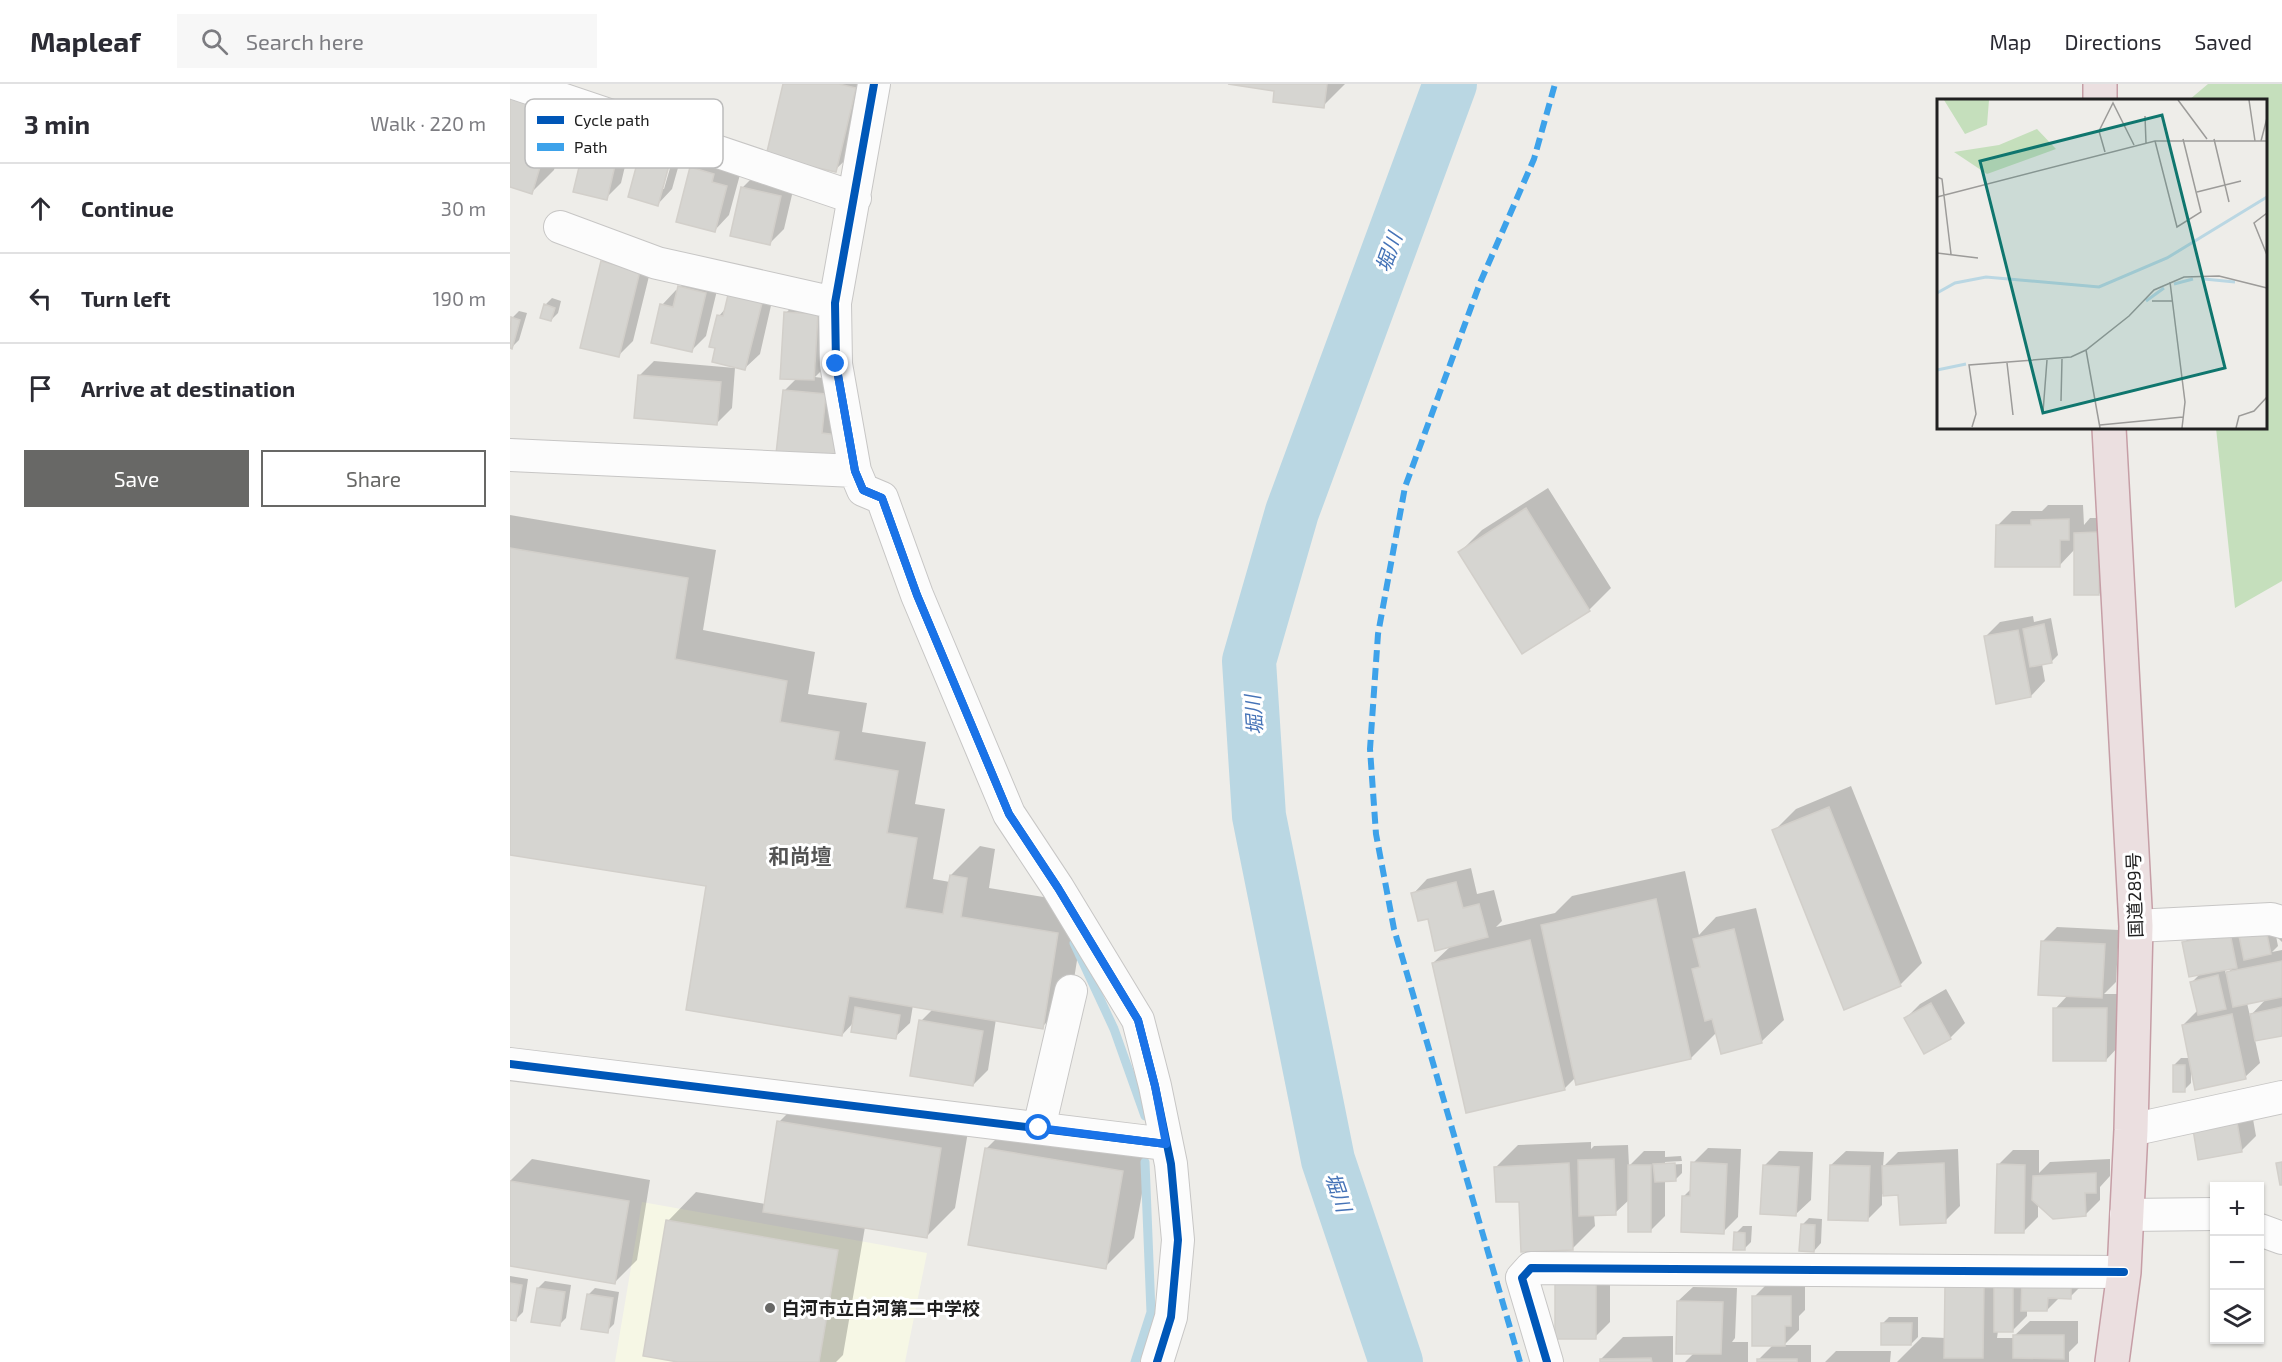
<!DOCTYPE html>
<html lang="en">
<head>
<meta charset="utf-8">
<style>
	body { margin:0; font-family:"Exo 2","Noto Sans JP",sans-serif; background:#f7f7f7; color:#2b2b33 }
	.controls { position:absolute; right:18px; bottom:18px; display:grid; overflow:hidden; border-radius:0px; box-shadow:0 2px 4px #0004 }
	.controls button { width:54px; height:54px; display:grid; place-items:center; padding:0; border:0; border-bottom:2px solid #e1e1e2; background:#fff; color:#2b2b33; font:30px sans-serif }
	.stop { position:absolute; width:18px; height:18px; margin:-14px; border:4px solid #1a73e8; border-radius:50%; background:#fff }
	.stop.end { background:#1a73e8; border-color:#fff; box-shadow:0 2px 6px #0008 }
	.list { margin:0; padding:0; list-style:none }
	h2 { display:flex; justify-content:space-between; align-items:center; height:78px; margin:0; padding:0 24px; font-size:26px }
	h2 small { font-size:20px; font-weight:400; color:#7c7c81 }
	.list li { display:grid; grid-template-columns:39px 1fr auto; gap:18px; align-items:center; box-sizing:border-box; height:90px; padding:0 24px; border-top:2px solid #e1e1e2 }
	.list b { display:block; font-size:22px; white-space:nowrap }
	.list em { font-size:20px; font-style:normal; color:#7c7c81 }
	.actions { display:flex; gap:12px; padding:18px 24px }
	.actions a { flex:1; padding:14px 0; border:2px solid #686866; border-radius:0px; text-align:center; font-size:21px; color:#686866 }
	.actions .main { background:#686866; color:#fff }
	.icon { flex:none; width:33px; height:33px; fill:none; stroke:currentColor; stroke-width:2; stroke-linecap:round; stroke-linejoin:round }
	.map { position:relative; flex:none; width:1772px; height:1278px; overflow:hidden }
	header { display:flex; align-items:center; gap:36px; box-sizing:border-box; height:84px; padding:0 30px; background:#fff; border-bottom:2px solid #e1e1e2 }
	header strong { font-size:28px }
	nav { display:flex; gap:33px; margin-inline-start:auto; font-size:21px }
	.search { width:420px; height:54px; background:#f7f7f7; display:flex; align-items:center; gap:15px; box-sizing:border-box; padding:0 21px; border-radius:0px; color:#7c7c81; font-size:22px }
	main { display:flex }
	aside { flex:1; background:#fff }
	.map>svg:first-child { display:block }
	.education { fill:#f6f7e5 }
	.forest { fill:#c5dfbc }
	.shadow { fill:#0003; fill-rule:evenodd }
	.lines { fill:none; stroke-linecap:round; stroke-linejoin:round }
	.stream { stroke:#bad7e3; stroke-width:9 }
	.river { stroke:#bad7e3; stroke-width:54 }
	.building { fill:#d6d5d1; stroke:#d2cfca; stroke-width:1.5 }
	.minor-casing { stroke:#c7c6c5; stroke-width:34 }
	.highway-casing { stroke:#c69ea6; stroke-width:36 }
	.minor { stroke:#fcfcfc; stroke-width:32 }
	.highway { stroke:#ebdfe0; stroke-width:33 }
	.quiet { stroke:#3da2ea; stroke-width:6; stroke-dasharray:12 6; stroke-linecap:butt }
	.cycleway-casing { stroke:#fff; stroke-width:11 }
	.cycleway { stroke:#0057b8; stroke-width:8 }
	.route { stroke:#1a73e8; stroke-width:8 }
	.poi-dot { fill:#686866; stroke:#fff; stroke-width:2 }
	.labels { text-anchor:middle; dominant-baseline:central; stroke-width:6; stroke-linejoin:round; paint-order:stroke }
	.street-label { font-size:18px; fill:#202020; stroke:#fff }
	.poi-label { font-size:18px; font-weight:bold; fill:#202020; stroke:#fff; text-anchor:start }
	.water-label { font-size:20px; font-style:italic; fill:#4573b7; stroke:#fff }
	.quarter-label { font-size:21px; font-weight:bold; fill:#535353; stroke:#fff }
	.inset-river { fill:none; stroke:#bad7e3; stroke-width:3 }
	.inset-road { fill:none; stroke:#9c9b99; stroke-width:1.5 }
	.view { fill:#0f766e; fill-opacity:0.15; stroke:#0f766e; stroke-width:3 }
	.inset-edge { fill:none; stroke:#202020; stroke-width:3 }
	.key { fill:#fff; stroke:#bcbcbc; stroke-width:1.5 }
	.key-label { font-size:16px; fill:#202020 }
</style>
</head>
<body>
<header>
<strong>Mapleaf</strong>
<div class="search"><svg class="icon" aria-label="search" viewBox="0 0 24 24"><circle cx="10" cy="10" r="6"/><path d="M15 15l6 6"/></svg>Search here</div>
<nav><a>Map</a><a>Directions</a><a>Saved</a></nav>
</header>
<main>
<aside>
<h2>3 min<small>Walk · 220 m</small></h2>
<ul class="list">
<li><svg class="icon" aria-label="ahead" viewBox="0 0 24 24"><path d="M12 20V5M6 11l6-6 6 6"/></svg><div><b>Continue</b></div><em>30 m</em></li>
<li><svg class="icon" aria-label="left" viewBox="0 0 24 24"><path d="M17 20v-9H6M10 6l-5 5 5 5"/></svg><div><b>Turn left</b></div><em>190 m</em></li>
<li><svg class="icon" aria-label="arrive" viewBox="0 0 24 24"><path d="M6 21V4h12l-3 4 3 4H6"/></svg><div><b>Arrive at destination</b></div></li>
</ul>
<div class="actions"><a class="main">Save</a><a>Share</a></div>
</aside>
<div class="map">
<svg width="1772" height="1278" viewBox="0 0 1772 1278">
	<rect width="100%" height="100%" fill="#eeede9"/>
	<path class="education" d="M132,1118L417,1169L395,1278H105Z"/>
	<path class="forest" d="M1698,0H1772V497L1725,524L1706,344H1756V16H1679Z"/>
	<path class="shadow" d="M0,0H46L38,28L59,34L44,86L22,108L0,101Z
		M275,0H363L348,64L325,86Z
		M721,0H835L813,22L766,6Z
		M95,29L126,36L111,99L96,114L80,43Z
		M147,52L175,59L162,105L148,120L133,66ZM162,66L165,67L154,105H151Z
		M196,69L231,87L219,131L205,146L181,84Z
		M247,89L285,98L274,145L259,160L232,104Z
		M107,163L144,172L123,257L108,272L92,178Z
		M184,188L210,194L196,252L181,267L152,221L166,206L169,207L170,203Z
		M265,204L250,270L235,284L209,232L216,224L219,211Z
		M42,214L51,217L48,229L41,236L35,221Z
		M290,214L322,216L318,280L305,293L330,296L342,336L325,375L274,307L287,294L276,229Z
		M9,227L17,229L9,256L2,263L0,262V242L2,234Z
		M144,277L225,284L222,324L207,339L129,292Z
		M1038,404L1101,504L1079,526L950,468L972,446Z
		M1538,421H1573L1574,441L1580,434H1603L1604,495L1589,510L1565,465L1549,482L1487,442L1502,427H1532Z
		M0,431L206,466L193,546L305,568L298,610L357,619L352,648L416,658L405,720L435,725L423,795L440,798L441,791L470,762L485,765L479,804L576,820L561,914L532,943L486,935L478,986L463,1001L411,937L423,925L403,921L400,939L385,953L344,938L332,951L198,801L0,770Z
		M1523,532L1524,538L1541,534L1548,571L1541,578L1532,580L1535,597L1521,612L1475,553L1490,538Z
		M1341,702L1412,879L1390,901L1264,747L1286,725Z
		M961,784L967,810L984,806L992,837L986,843L1045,829L1062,812L1175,787L1189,851L1206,833L1246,824L1274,936L1251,958L1207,948L1181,974L1066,993L1054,1005L923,879L942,861L919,833L903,810L917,795Z
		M1772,841V858L1766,852L1768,862L1762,868L1772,866V950L1745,956L1750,979L1735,993L1681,984V999L1674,1006L1664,981L1671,974H1680L1673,941L1688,926L1681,899L1691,889L1674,859L1689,844ZM1724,883L1716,890L1714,884ZM1757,914L1740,932L1737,919Z
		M1547,843L1609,846L1606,898L1594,910H1611L1610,961L1596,976L1545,925L1558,911L1532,858Z
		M1436,905L1455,939L1440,954L1396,934L1410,920Z
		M298,1009L460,1036L445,1124L416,1153L355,1143L333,1271L326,1278H177L158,1137L186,1108L255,1120L269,1038Z
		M1740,1018L1746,1052L1731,1067L1690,1074Z
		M505,1036L641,1059L624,1154L595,1183L476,1065Z
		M1081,1058V1065L1084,1062L1118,1061L1119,1082L1134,1067H1155V1073L1171,1072L1172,1077L1155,1078V1081L1172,1080V1089L1165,1096H1155V1132L1140,1147L1120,1115L1105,1129L1084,1130L1085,1142L1063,1164L1010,1116L986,1083L1008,1061Z
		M1198,1064L1231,1065L1228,1133L1213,1148L1174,1112L1182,1104L1183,1079Z
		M1448,1065L1450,1122L1435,1137L1390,1110H1372V1121L1357,1136L1321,1081L1336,1067L1374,1068L1373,1083L1388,1068Z
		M1503,1066H1529V1089L1540,1078L1600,1075V1092L1590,1103V1116L1575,1131L1528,1120V1133L1513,1148L1489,1080Z
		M1269,1067L1303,1068L1301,1116L1286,1130L1254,1082Z
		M22,1075L140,1096L127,1176L105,1198L0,1180V1097Z
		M1299,1134L1312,1135L1311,1159L1304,1167L1292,1141Z
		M1233,1142H1242L1241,1158L1234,1165L1226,1149Z
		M1100,1179V1238L1085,1253H1047Z
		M0,1192L18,1195L13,1228L6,1235L0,1234Z
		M35,1197L61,1201L56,1234L49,1241L28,1204Z
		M1259,1198H1295V1226L1289,1232V1246L1274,1261H1301V1278H1249V1275L1264,1260L1244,1213Z
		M1575,1198L1560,1213H1550L1537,1226H1517V1232L1502,1247H1488L1487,1254H1505V1251L1520,1237H1568V1259L1559,1268V1278H1387L1412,1253L1436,1254L1437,1201Z
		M1183,1203L1227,1204L1225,1254L1222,1258H1238V1278H1175L1185,1268L1168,1217Z
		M85,1204L109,1208L104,1240L97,1247L78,1211Z
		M1379,1233H1408V1253L1401,1260L1372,1240Z
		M1163,1252V1278H1091V1275L1113,1253Z
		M1326,1267H1381L1380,1278H1315Z"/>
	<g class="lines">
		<path class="stream" d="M564,859L604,945L635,1032
			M625,1278L641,1228L635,1078"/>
		<path class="river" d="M886,1278L818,1076L749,732L739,577L782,428L940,0"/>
	</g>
	<path class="building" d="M273,0H329L346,4L326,88L256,72Z
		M718,0H817L814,24L763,18L764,7Z
		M0,11L26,19L16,50L38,56L22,110L0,103Z
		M79,42L112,51L97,116L63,108Z
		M131,65L161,74L148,122L118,113Z
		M180,83L204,90L202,98L217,102L205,148L166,138Z
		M231,103L271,112L260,161L220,152Z
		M91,177L130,187L109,273L70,264Z
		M168,202L196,209L182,268L141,259L150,220L163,223Z
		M218,211L252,219L235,286L202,278L205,264L199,263L207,231L213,232Z
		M34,220L45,224L41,237L30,234Z
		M274,228L308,230L304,296L270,295Z
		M1,233L10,236L2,265L0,264Z
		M128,291L211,298L207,341L124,334Z
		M273,306L316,310L312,349L328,351L325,376L266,370Z
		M1016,424L1080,527L1012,570L948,468Z
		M1559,435V456H1550V483H1485L1486,441H1521V436Z
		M1589,448V511H1564V449Z
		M0,464L178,494L165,575L277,597L270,638L329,648L324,676L388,687L377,749L407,754L395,824L433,830L440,791L457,794L451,833L548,849L533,945L339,912L332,952L176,926L196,802L0,771Z
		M1534,540L1542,579L1520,583L1513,545Z
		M1508,546L1521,613L1486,620L1474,552Z
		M1319,723L1391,902L1334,926L1262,746Z
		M946,798L953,824L969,820L978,853L925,867L918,835L908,837L901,809Z
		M1146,815L1181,975L1066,1001L1031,841Z
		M1224,845L1252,959L1211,970L1202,935L1195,937L1182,885L1190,883L1183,855Z
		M1756,846L1761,870L1734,876L1729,852Z
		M1720,849L1727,884L1679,893L1672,858Z
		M1020,856L1055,1006L956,1029L922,879Z
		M1531,857L1595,860L1592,914L1528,911Z
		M1772,877V913L1723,923L1716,888Z
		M1708,891L1716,925L1688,931L1680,898Z
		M1421,919L1441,955L1414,970L1394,934Z
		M345,923L390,931L386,955L341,948Z
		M1772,923V952L1745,957L1740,930Z
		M1543,924H1597L1596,977H1543Z
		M1722,930L1736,995L1685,1006L1672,941Z
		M409,936L473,947L463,1002L400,992Z
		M1663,981H1675V1008H1663Z
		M1726,1032L1732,1068L1688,1076L1682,1039Z
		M267,1037L431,1064L417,1154L253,1128Z
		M475,1064L613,1087L596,1185L458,1161Z
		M1104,1075L1106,1131L1069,1132L1068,1076Z
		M1181,1078L1217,1080L1214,1150L1171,1148L1172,1112H1180Z
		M1772,1078V1101H1770L1766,1079Z
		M1059,1079L1063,1166L1011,1168L1009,1118H986L984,1083Z
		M1165,1079L1166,1097L1145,1098L1143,1080Z
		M1434,1079L1436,1139L1390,1141L1388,1111L1373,1112L1372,1082Z
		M1487,1080L1515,1081L1514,1149H1485Z
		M1118,1081H1141V1148H1118Z
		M1253,1081L1289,1083L1286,1132L1250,1130Z
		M1320,1081L1360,1082L1358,1137L1318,1136Z
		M1586,1089V1109H1575L1576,1132L1543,1135L1522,1116L1523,1092Z
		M0,1097L119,1117L105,1200L0,1182Z
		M156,1136L328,1166L309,1278H168L133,1272Z
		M1291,1140L1305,1141L1304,1168L1289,1167Z
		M1224,1148L1235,1149V1166H1223Z
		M1484,1191H1503V1248H1484Z
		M1512,1192H1561V1215L1538,1214L1537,1227H1511Z
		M1045,1193H1086V1255H1045Z
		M0,1199L12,1201L6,1237L0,1236Z
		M1435,1201H1474L1473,1274H1434Z
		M27,1204L55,1208L50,1242L21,1238Z
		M77,1210L103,1214L98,1249L71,1245Z
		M1242,1212H1281V1242H1275V1262H1242Z
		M1167,1217L1213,1218L1211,1270H1166Z
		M1371,1239H1402L1401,1261H1371Z
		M1503,1251H1554V1275L1503,1274Z
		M1141,1274L1142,1278H1090V1275Z
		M1247,1275H1287V1278H1247Z"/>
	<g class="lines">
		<g class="minor-casing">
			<path id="minor" d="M7,0L345,114
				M364,0L325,219L326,280L345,387L353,406L372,414L407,511L499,730L548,804L628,936L645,1002L661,1080L668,1156L661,1233L647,1278
				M50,143L147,179L325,219
				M0,371L345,387
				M1626,842L1761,835L1772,838
				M0,980L656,1060
				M529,1044L561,907
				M1621,1046L1772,1013
				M1616,1131L1704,1130
				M1750,1146L1772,1154
				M1037,1278L1012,1194L1021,1184L1614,1188"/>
		</g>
		<g class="highway-casing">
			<path id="highway" d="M1590,0V16
				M1599,344L1626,842L1621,1046L1614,1188L1602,1278"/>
		</g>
		<use href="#minor" class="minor"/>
		<use href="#highway" class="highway"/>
		<path class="quiet" d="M1010,1278L884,845L866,750L860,665L868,550L895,403L970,199L1024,75L1045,0"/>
		<g class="cycleway-casing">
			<path id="cycleway" d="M364,0L325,219L326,280L345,387L353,406L372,414L407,511L499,730L548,804L628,936L645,1002L661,1080L668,1156L661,1233L647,1278
				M0,980L656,1060
				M1037,1278L1012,1194L1021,1184L1614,1188"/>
		</g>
		<use href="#cycleway" class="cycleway"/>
	</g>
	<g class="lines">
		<path class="route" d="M326,280L345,387L353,406L372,414L407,511L499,730L548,804L628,936L645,1002L656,1060L529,1044"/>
	</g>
	<circle class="poi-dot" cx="260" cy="1224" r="6"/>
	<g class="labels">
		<g class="street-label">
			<text transform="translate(1624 811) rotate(-92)">国道289号</text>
		</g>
		<g class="poi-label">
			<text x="272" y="1224">白河市立白河第二中学校</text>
		</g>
		<g class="water-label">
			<text transform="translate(878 168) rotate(-70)">堀川</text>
			<text transform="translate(743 631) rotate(-94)">堀川</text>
			<text transform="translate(829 1108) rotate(71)">堀川</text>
		</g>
		<g class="quarter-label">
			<text x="290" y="771">和尚壇</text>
		</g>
	</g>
	<g transform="translate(1427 15)">
		<rect width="330" height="330" fill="#eeede9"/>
		<path d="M7,1H52L50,26L28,35ZM100,30L119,50L50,75L17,53L62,46Z" fill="#c5dfbc"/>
		<path class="inset-river" d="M267,180L298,183M237,185L256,180M0,194L18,184L49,178L162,188L230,159L330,98M209,202L227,189M0,271L29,265"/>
		<path class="inset-road" d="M241,1L270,40M312,1L318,42M208,17L209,44M277,40L292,103M218,42L240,128L264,113L246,40M324,42L330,19M168,53L162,32L176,4L197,46M0,78L5,80L14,155M260,93L304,82M0,98L218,42H330M330,114L317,124L330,156M0,154L41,159M233,183L248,303L245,329M215,202H236M149,251L163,329M70,264L76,316M124,302L125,260M106,313L110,261M163,326L246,318M35,328L39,315L32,266L134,258L149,251L192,217L217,191L247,178L282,177L330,189M299,329L302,317L317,312L330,298"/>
		<path class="view" d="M225,16L288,269L106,314L43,62Z"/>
		<rect width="330" height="330" class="inset-edge"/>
	</g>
	<rect x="15" y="15" width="198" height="69" rx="9" class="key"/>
	<rect x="27" y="32" width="27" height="8" fill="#0057b8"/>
	<rect x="27" y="59" width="27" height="8" fill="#3da2ea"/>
	<g class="key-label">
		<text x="64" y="42">Cycle path</text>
		<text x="64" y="69">Path</text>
	</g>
</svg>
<div class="controls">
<button>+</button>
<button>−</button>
<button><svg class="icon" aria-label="layers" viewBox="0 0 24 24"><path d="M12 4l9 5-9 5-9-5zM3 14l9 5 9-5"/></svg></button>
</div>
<div class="stop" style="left:529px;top:1044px"></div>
<div class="stop end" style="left:326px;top:280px"></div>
</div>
</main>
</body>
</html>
